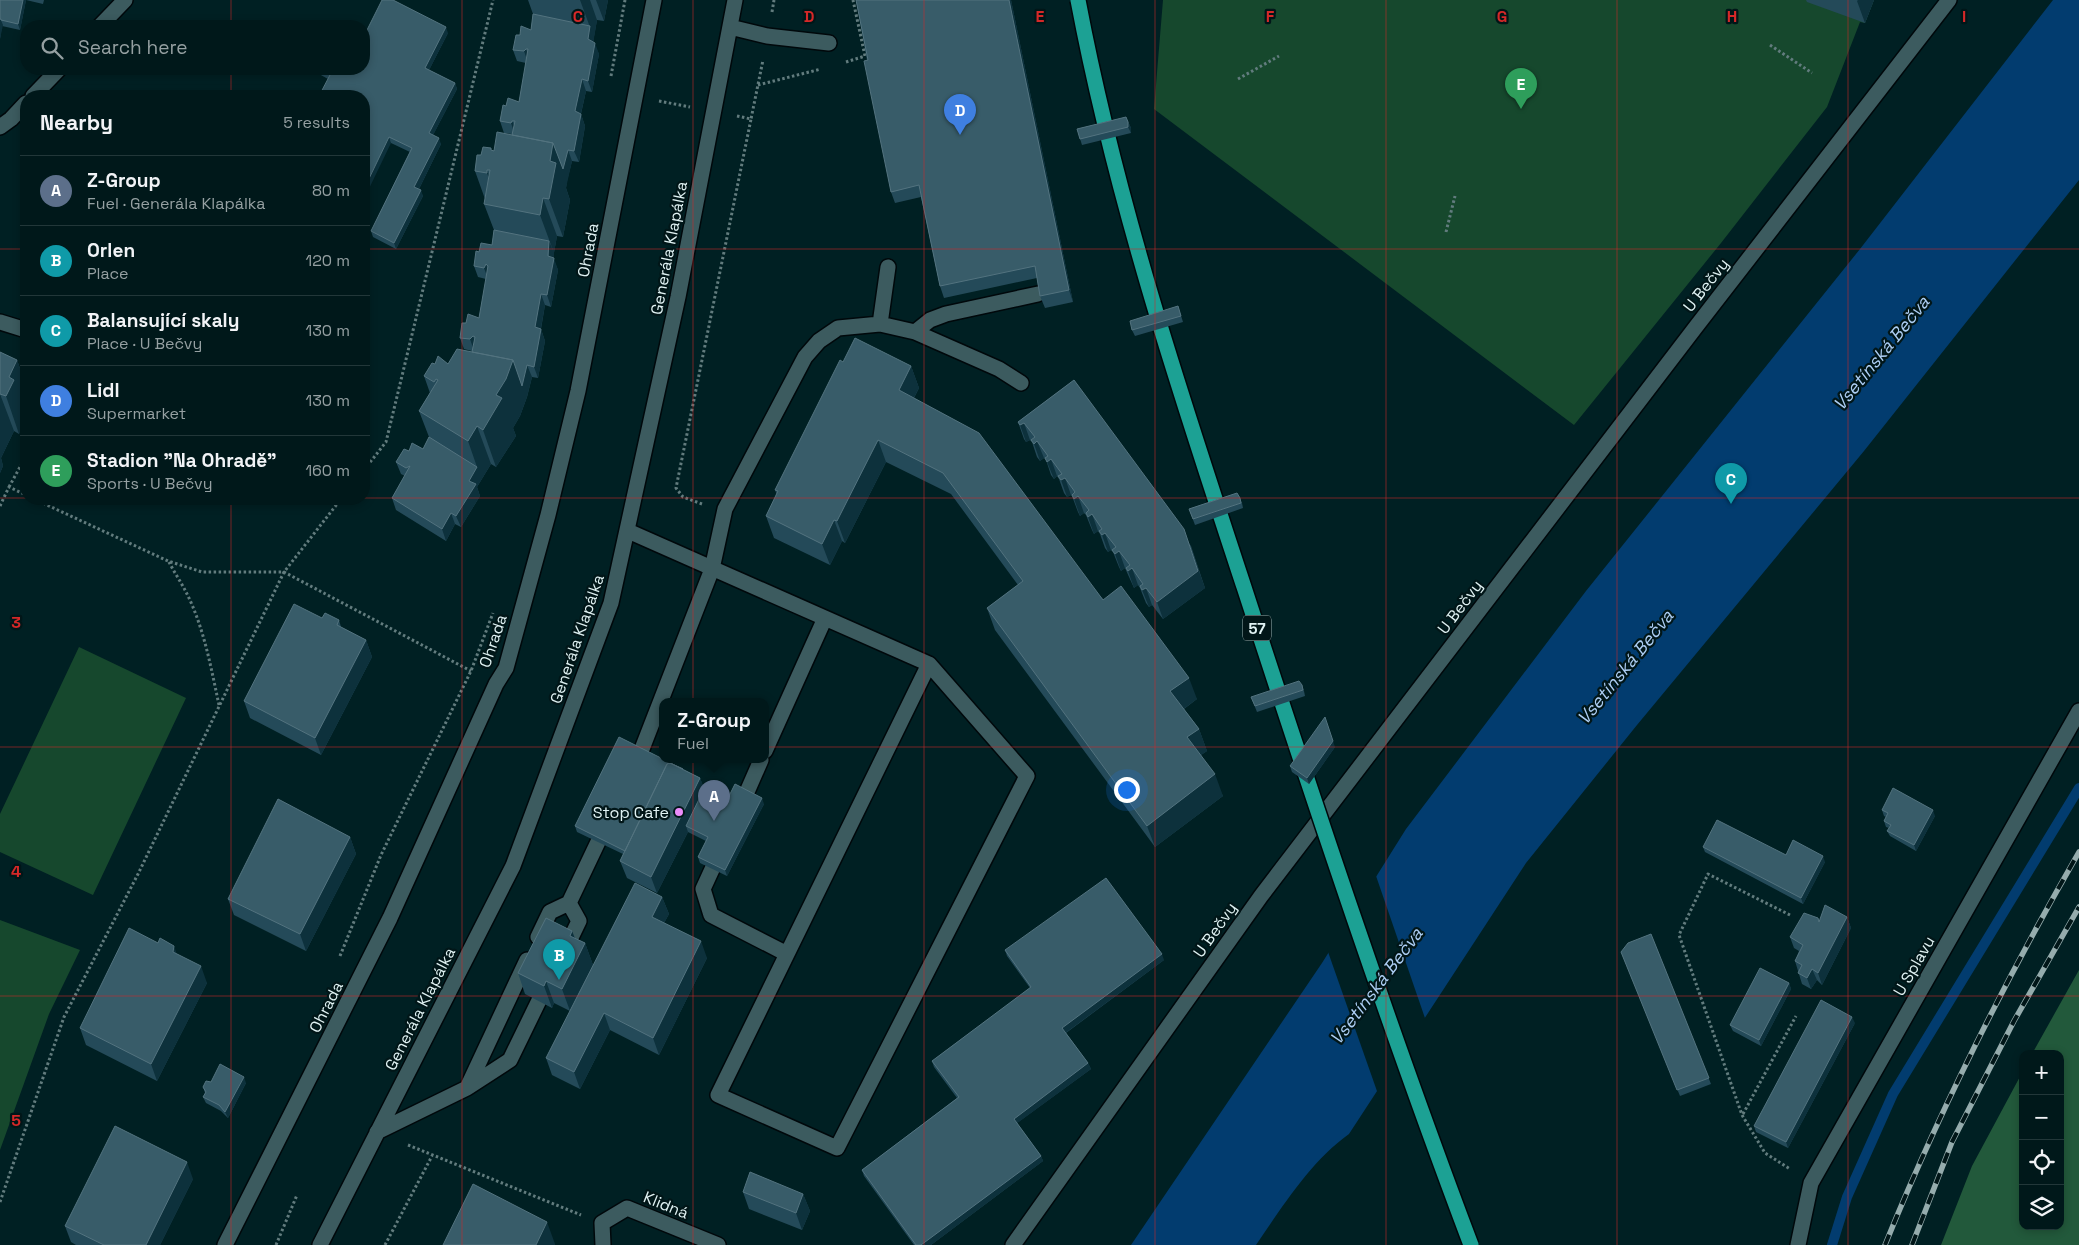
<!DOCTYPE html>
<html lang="en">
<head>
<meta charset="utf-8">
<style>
	body { margin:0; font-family:"Space Grotesk",sans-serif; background:#0a2123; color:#f1f3f6 }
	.controls { position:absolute; right:15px; bottom:15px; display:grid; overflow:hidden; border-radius:10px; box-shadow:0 2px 8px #0003 }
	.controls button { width:45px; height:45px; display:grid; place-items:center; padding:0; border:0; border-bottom:1px solid #223739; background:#00181a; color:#f1f3f6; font:25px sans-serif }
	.you { position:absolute; left:1126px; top:789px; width:18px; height:18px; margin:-12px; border:4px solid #fff; border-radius:50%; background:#1a73e8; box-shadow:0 0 0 8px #1a73e833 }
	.badge { display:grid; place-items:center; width:32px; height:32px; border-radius:50%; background:#7c3aed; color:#fff; font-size:16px; font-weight:700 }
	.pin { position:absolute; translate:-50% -41px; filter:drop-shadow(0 1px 2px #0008) }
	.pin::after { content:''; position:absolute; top:26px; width:18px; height:15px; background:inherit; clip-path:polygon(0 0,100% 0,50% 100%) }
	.popup { position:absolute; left:659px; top:698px; width:110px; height:65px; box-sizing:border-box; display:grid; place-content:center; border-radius:10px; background:#00181a; filter:drop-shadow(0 1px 4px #0005); font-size:16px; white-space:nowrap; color:#95a0a2 }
	.popup b { font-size:19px; color:#f1f3f6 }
	.popup::after { content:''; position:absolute; left:50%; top:100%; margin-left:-10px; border:10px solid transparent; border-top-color:#00181a }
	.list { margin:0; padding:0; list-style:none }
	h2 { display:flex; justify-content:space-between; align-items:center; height:65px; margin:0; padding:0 20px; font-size:21px }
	h2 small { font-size:16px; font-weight:400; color:#95a0a2 }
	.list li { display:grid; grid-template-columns:32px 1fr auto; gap:15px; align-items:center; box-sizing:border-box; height:70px; padding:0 20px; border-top:1px solid #223739 }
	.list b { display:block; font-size:19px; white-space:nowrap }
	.list p { margin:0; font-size:16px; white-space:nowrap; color:#95a0a2 }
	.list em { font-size:16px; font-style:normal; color:#95a0a2 }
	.icon { flex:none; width:28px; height:28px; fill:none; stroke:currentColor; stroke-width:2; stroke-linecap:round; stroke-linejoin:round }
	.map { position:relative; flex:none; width:2079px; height:1245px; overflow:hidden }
	.search { position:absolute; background:#00181a; box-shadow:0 2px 8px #0003; left:20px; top:20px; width:350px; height:55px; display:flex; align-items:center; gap:12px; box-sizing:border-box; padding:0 18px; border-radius:20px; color:#95a0a2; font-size:19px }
	.panel { position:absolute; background:#00181a; box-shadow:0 2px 8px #0003; left:20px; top:90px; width:350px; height:415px; border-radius:20px }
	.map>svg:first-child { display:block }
	.green { fill:#16482d }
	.forest { fill:#22593b }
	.water { fill:#023c6f }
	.pier { fill:#002023 }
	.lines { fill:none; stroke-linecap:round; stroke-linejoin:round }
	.stream { stroke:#023c6f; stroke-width:10 }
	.minor-casing { stroke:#00080b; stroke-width:18 }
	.path { stroke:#627c7e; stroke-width:3; stroke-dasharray:2.5 2.5; stroke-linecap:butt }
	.minor { stroke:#3c5b5f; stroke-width:15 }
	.rail-casing { stroke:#95acad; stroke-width:5.5 }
	.rail { stroke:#011618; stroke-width:4; stroke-dasharray:11; stroke-linecap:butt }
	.major-bridge-casing { stroke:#00080b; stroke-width:18; stroke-linecap:butt }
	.major-bridge { stroke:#1ca194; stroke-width:15 }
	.wall { fill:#244a59 }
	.shaded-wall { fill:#0d313c }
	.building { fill:#385c69; stroke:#53737f }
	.grid { fill:none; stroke:#d62828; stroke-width:1; stroke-opacity:0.55 }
	.poi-dot { fill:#ec8cfa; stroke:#011618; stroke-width:2 }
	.labels { text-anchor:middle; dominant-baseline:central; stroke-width:4.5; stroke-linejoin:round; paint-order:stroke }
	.shield { fill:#011618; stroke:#9db0b1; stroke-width:1 }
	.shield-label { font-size:15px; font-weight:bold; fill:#e0f2f3 }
	.street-label { font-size:16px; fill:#e0f2f3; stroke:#011618 }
	.poi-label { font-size:16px; fill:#e0f2f3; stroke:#011618; text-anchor:end }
	.water-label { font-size:18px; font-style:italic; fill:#adcef4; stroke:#011618 }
	.grid-label { font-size:16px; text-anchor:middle; font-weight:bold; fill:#d62828; stroke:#011618; stroke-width:4.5; stroke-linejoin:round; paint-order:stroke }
</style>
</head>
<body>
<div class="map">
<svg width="2079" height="1245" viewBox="0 0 2079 1245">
	<rect width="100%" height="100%" fill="#002023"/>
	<path class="green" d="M1163,0H1874L1865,23L1860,22L1827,107L1721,243L1574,425L1154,109Z
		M79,647L186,698L93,895L0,852V814Z
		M0,920L80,950L49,1014L0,1150Z"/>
	<path class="forest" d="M2079,970V1245H1941L1972,1166L2023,1071V1226H2060V1054H2032Z"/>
	<path class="water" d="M2053,0H2079V180L1864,451L1637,725L1526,863L1349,1134C1310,1162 1283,1206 1256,1245H1131L1322,963L1406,829L1586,591L1860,249Z"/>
	<path class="pier" d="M1375,873L1426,1021L1378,1094L1327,949Z"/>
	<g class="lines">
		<path class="stream" d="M1832,1245L1847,1197L1893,1094L2079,788"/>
		<g class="minor-casing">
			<path id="minor" d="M100,26L125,0
				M730,27L767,36L829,43
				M33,96L59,69
				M0,127L11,119L26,103
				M0,322L26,330
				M880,324L888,267
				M915,332L930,320L946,314L1038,294
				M628,531L929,664L1027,776L837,1148L718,1095L929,664
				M765,751L825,618
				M635,767L712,569L725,509L805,357L819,341L838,328L880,324L915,332L999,369L1021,383
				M740,808L761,760
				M720,852L703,889L711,915L787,954
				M538,937L550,912L569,903L607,823
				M565,950L579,921L569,903
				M467,1088L510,1060L547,984
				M377,1132L467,1088L527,960
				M225,1245L390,918L496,684L506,668L548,515L578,391L654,0
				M320,1245L513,866L611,603L678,297L735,0
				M603,1245L602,1223L627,1208L718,1245
				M1013,1245L1261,896L1695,328L1949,0
				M1798,1245L1811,1183L2079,711"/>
		</g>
		<path class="path" d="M772,12L774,0
			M1770,45L1812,73
			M846,62L865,56L853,0
			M611,76L625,0
			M1238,79L1279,56
			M758,85L821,69
			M659,101L690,107
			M737,116L751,119L763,60
			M1446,232L1455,196
			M364,470L386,442L493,0
			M9,487L26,456
			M34,499L168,561L202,572H284L471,671
			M702,504L683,497L676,488L751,119
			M0,506L9,487L26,495
			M169,562C174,572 181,582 186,592C204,627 211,668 219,705
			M1790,915L1708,874L1679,935L1742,1115L1765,1153L1790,1169
			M340,956L381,855L471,671L493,613
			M1743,1114L1796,1016
			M408,1145L581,1215
			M0,1202L64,1017L138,874L284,572L341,499
			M276,1245L297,1195
			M385,1245L432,1156"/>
		<use href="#minor" class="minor"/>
		<g class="rail-casing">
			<path id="rail" d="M1885,1245C1940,1109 2006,979 2079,852
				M1912,1245L1952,1142L2014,1021L2079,907"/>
		</g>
		<use href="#rail" class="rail"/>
		<g class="major-bridge-casing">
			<path id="major-bridge" d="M1078,0C1116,201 1180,393 1244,587C1316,808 1389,1028 1471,1245"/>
		</g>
		<use href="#major-bridge" class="major-bridge"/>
	</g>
	<path class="wall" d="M0,0H26L20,30L2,26L0,39Z
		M26,0H44L43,4Z
		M528,0H608L604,21L597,20L593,42L599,54L592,92L586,91L581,114L585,126L579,162L572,161L567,181L566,188L570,200L563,237L557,236L553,258L558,270L551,307L545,305L541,329L545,341L538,378L532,377L527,397L520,416L513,428L516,436L496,467L491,464L477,487L480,496L461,527L455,524L446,541L396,510L392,498L405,476L401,474L396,462L409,451L423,449L429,437L419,411L430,393L424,376L435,364H448L472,352V351L464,349L460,338L466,323L479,318L486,279L478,277L474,266L479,252L492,245L494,230L484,204L485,199L475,171L481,155L492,150L494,151L512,135V134L504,133L500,121L506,106L519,102L526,63L517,61L513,50L520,35L531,30L533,14Z
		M856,0H1011L1073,302L1045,308L1040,296L1037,278L944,298L940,286L921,197L895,203L891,192Z
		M1806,0H1874L1865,23L1807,2Z
		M448,33L429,70L455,83L457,89L433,135L441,144L419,189L423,196L396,249L373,237L371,231L410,152L391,143L328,79L312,70L311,69H364Z
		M1126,117L1131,128V133L1082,145L1077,129Z
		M1178,306L1183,322L1135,336L1132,330Z
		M0,352L17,360L26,385V407L25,409L19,434L14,431L1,458L3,466L0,473Z
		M843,362L911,366L919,388L914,398L1197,699L1184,709L1199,729L1207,751L1201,755L1223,796L1155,847L995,630L987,608L1018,585L951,494L886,462L845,543L842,541L830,565L774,538L766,516L777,495L775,490Z
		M1074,380L1191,546L1205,588L1163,619L1152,605L1149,607L1146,603L1140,588L1138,585L1134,588L1125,568L1121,571L1119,567L1113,552L1111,550L1108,552L1105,548L1100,534L1098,531L1094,534L1092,530L1086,515L1084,513L1080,516L1078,512L1072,496L1071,495L1067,497L1064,493L1059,479L1057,476L1054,479L1051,475L1046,460L1044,458L1040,461L1037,457L1032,442L1030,440L1026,442L1024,439L1018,422Z
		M1237,493L1242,503L1243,508L1195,525L1189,509Z
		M322,618L339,620L341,627L366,640L372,657L321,755L250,718L244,701Z
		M1302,685L1304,691L1305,696L1257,712L1251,697Z
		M1335,747L1309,784L1292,772L1290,766Z
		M683,769L700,778L705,792L726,802L764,804L727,876L700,863L698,857L706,841L688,832L657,893L627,878L620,861L623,854L577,832L575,826Z
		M1882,810L1935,816L1916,851L1890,836L1887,831L1889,828L1886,827L1884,821L1886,817L1884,816Z
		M350,837L356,854L306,951L234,915L228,899Z
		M1703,847L1786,855L1825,862L1803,904L1705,852Z
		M662,897L669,914L664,923L707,958L659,1055L610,1030L580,1089L552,1075L546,1058Z
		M1847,917L1851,928L1822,985L1817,980L1811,989L1802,984L1795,961L1799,951L1794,948L1790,937L1819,921Z
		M572,931L575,938L585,943L593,965L570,1011L554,1003L552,1008L525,994L518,973Z
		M1651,934L1711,1084L1680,1096L1621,952Z
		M1005,950L1164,960L1066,1033L1088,1063L1091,1069L1017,1123L1041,1156L1043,1161L931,1245H914L864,1176L862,1170L957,1098L934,1067L932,1061L1030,988L1007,956Z
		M177,954L207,983L157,1081L86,1045L80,1028Z
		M1789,983L1791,989L1761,1046L1733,1031L1730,1025Z
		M1855,1023L1788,1148L1756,1132L1754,1126Z
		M211,1082L246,1083L228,1118L221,1111L206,1103L203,1097L205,1093L203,1087Z
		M193,1179L160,1245H76L71,1242L65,1226Z
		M743,1192L803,1194L810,1211L802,1230L749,1209Z"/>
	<path class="shaded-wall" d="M23,0H26L20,30L18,24Z
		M580,0H590L597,20L594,38Z
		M596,0H608L604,21Z
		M1009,0H1011L1073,302L1069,290Z
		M1858,0H1874L1865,23L1857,1Z
		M0,18L3,25L0,39Z
		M590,26L594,38L592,51L588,39Z
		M446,27L448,33L427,74L425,68Z
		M595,43L599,54L592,92L588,81Z
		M526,49L530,60L528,63L524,51Z
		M582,79L586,91L579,122L575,111Z
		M455,83L457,89L431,139L429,133Z
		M581,114L585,126L579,162L574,151Z
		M512,121L517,132L515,135L511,123Z
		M1128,122L1131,128V133L1128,127Z
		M389,137L391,143L364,199V189Z
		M439,138L441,144L417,193L414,187Z
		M553,143L568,150L572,161L566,188L570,200L563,237L549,199L550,161Z
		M487,170L501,207H499L487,173Z
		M421,190L423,196L396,249L394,243Z
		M543,198L557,236L554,253L540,215Z
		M549,241L554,253L553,266L554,258L558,270L551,307L547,295Z
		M486,264L490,276L488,279L484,268Z
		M541,294L545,305L539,339L535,327Z
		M541,329L545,341L538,378L534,367Z
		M473,336L477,348L474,351L470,339Z
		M17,360L26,385V407L25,409L26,414V420L19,434L6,396L9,377Z
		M513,360L527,365L532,377L527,397L520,416L513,428L516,436L496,467L483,430L496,395Z
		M911,366L919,388L907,411L899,390Z
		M0,394L14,431L1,458L3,466L0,473Z
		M1024,423L1030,440L1026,442L1020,425Z
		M477,426L491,464L477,487L480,496L461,527L456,516L469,481L477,467L468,441Z
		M878,440L886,462L845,543L837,521Z
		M1037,441L1044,458L1040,461L1034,444Z
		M1051,459L1057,476L1054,479L1047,462Z
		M1065,478L1071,495L1067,497L1061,480Z
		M1078,496L1084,513L1080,516L1074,499Z
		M451,513L455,524L446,541L442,529Z
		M1092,514L1098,531L1094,534L1088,517Z
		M834,520L842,541L830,565L822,544Z
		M1184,529L1205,588L1163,619L1157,602Z
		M1105,533L1111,550L1108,552L1102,535Z
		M1119,551L1125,568L1121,571L1115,554Z
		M1132,568L1138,585L1134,588L1128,571Z
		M1146,588L1152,605L1149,607L1142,590Z
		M366,640L372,657L321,755L315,738Z
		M1189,678L1197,699L1178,713L1170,691Z
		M1325,717L1335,747L1309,784L1307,778Z
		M1199,729L1207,751L1195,759L1187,737Z
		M1215,774L1223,796L1155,847L1147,826Z
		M700,778L707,795L686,826L688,832L657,893L651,877Z
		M762,798L764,804L727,876L725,870Z
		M1933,810L1935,816L1916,851L1914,845Z
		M350,837L356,854L306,951L300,934Z
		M1823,856L1825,862L1803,904L1801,898Z
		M662,897L669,914L658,934L652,917Z
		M1847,917L1851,928L1822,985L1818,973Z
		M572,931L580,953L570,936Z
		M701,941L707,958L659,1055L653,1038Z
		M585,943L593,965L570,1011L562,989Z
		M174,946L180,963L173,952Z
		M1162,954L1164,960L1064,1034L1062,1028Z
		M201,966L207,983L157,1081L151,1064Z
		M1812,969L1817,980L1811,989L1807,978Z
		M546,981L554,1003L552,1008L544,986Z
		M1789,983L1791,989L1761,1046L1759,1040Z
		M604,1013L610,1030L580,1089L574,1072Z
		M1852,1017L1855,1023L1788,1148L1786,1142Z
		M1088,1063L1091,1069L1016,1124L1014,1119Z
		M244,1077L246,1083L228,1118L225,1112Z
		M1041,1156L1043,1161L931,1245H921Z
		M187,1162L193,1179L160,1245H146Z
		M803,1194L810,1211L802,1230L796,1213Z
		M547,1222L555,1244V1245H536Z"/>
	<path class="building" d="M0,0H23L18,24L1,20L0,18Z
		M382,0H393L446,27L425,68L455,83L429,133L439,138L414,187L421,190L394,243L371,231L412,148L389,137L364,189V96H319L330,75L318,69H364V36Z
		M856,0H1009L1069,290L1040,296L1035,266L940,286L919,185L891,192L864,61L868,60Z
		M533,14L590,26L588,39L595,43L588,81L582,79L575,111L581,114L574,151L568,150L563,169L553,143L512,135L515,121H512L511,123L500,121L503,105L506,106L508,98L519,102L528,49H526L524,51L513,50L516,35H520L521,26L531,30Z
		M1126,117L1128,122V127L1080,139L1077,129Z
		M497,132L553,143L550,161L556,163L549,199L543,198L540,215L484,204L490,170H487V173L475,171L477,155H481L483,147L491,148V150L494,151Z
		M494,230L549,241L548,256L554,258L547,295L541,294L535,327L541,329L534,367L527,365L522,386L513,360L472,352L475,337L473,336L470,339L460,338L462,323H466L468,314L479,318L488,266L486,264L484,268L474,266L476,251L479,252L481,243L492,245Z
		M1178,306L1181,316L1132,330L1130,321Z
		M855,338L911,366L899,390L979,433L1103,600L1121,586L1189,678L1170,691L1199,729L1187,737L1215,774L1147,826L987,608L1023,581L943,473L878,440L837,521L834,520L822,544L766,516L778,491L775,490L840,360L843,362Z
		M457,349L513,360L506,379L496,395L502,398L483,430L477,426L468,441L419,411L438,380L436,379L434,382L424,376L432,363L435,364L438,356L448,364Z
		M0,352L17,360L9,377L14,380L6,396L0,394Z
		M1074,380L1184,529L1198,571L1157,602L1146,588L1142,590L1140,586L1143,584L1132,568L1128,571L1126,568L1130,565L1119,551L1115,554L1112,550L1116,547L1105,533L1102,535L1099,531L1102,529L1092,514L1088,517L1086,513L1089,510L1078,496L1074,499L1072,495L1075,492L1065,478L1061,480L1058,476L1062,474L1051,459L1047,462L1045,458L1048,456L1037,441L1034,444L1031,440L1035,437L1024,423L1020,425L1018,422Z
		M429,437L477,467L469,481L476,484L456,516L451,513L442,529L392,498L410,466L406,468L396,462L404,449L409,451L412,443L423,449Z
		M1237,493L1240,498L1241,503L1193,519L1189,509Z
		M294,604L322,618L325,613L339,620L337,625L366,640L315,738L244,701Z
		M1299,681L1302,685L1303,690L1255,706L1251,697Z
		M1325,717L1333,741L1307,778L1290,766Z
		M619,737L663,759V760H664L683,769L670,763L667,764L625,851L575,826Z
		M670,763L700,778L651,877L620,861L667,764Z
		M735,784L762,798L725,870L698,857L708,837L686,826L703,791L726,802Z
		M1893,788L1933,810L1914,845L1887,831L1891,825L1884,821L1888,813L1882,810Z
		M278,799L350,837L300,934L228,899Z
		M1717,820L1786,855L1793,840L1823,856L1801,898L1703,847Z
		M1106,878L1162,954L1062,1028L1088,1063L1014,1119L1041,1156L921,1245H916L862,1170L959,1097L932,1061L1031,987L1005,950Z
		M635,883L662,897L652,917L701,941L653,1038L604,1013L574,1072L546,1058Z
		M1825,905L1847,917L1818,973L1812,969L1807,978L1798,973L1802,965L1795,961L1803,945L1790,937L1804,913L1818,918L1819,922Z
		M546,918L572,931L570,936L585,943L562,989L546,981L544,986L518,973Z
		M129,928L158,943L160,938L174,946L173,952L201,966L151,1064L80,1028Z
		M1651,934L1709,1078L1677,1090L1621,952L1628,943Z
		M1760,968L1789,983L1759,1040L1730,1025Z
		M1821,1000L1852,1017L1786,1142L1754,1126Z
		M220,1064L244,1077L225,1112L219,1105L203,1097L206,1092L203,1087L206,1081L211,1082Z
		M115,1126L187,1162L146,1245H104L65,1226Z
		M750,1172L803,1194L796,1213L743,1192Z
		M473,1184L547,1222L536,1245H443Z"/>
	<path class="grid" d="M231,0V26M462,0V1245M693,0V1245M924,0V1245M1155,0V1245M1386,0V1245M1617,0V1245M1848,0V1245M231,69V96M0,249H26M364,249H2079M0,498H26M364,498H2079M231,499V1245M0,747H2079M0,996H2079"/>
	<circle class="poi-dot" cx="679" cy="812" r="5"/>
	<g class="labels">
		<rect class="shield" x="1243" y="615.5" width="28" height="25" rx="4"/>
		<g class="shield-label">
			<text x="1257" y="628">57</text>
		</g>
		<g class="street-label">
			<text transform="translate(669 248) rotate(-79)">Generála Klapálka</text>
			<text transform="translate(588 250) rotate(-79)">Ohrada</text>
			<text transform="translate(1706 285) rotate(-52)">U Bečvy</text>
			<text transform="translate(1460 607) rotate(-53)">U Bečvy</text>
			<text transform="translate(577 639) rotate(-71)">Generála Klapálka</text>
			<text transform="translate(493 641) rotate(-71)">Ohrada</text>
			<text transform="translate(1215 930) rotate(-55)">U Bečvy</text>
			<text transform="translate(1914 966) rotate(-60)">U Splavu</text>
			<text transform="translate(326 1007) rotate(-63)">Ohrada</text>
			<text transform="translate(420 1009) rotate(-63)">Generála Klapálka</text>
			<text transform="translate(666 1205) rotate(22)">Klidná</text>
		</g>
		<g class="poi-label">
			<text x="669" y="812">Stop Cafe</text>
		</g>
		<g class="water-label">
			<text transform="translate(1881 353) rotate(-51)">Vsetínská Bečva</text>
			<text transform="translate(1625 667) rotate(-51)">Vsetínská Bečva</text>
			<text transform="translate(1376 986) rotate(-53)">Vsetínská Bečva</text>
		</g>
	</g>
	<g class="grid-label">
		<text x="578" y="22">C</text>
		<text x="809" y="22">D</text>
		<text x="1040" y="22">E</text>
		<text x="1270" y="22">F</text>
		<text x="1502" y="22">G</text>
		<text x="1732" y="22">H</text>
		<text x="1964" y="22">I</text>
		<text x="16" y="628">3</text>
		<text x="16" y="877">4</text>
		<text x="16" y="1126">5</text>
	</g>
</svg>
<div class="controls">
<button>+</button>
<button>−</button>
<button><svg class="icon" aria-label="locate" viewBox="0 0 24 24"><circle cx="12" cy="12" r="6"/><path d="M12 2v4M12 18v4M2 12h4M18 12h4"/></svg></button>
<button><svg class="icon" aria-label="layers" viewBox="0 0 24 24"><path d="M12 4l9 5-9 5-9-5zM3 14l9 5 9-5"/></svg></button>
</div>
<div class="you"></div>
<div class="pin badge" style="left:714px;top:821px;background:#5c6f8a">A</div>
<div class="popup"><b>Z-Group</b>Fuel</div>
<div class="pin badge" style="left:559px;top:980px;background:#0f9aa8">B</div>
<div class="pin badge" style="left:1731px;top:504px;background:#0f9aa8">C</div>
<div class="pin badge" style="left:960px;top:135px;background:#3f7fe0">D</div>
<div class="pin badge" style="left:1521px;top:109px;background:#2e9e5b">E</div>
<div class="search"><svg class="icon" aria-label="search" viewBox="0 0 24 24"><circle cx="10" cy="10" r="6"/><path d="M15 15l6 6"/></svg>Search here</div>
<section class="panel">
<h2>Nearby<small>5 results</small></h2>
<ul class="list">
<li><span class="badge" style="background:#5c6f8a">A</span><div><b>Z-Group</b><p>Fuel · Generála Klapálka</p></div><em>80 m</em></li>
<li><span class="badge" style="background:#0f9aa8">B</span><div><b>Orlen</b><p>Place</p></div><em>120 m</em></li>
<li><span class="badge" style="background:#0f9aa8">C</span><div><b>Balansující skaly</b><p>Place · U Bečvy</p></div><em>130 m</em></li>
<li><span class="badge" style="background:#3f7fe0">D</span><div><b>Lidl</b><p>Supermarket</p></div><em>130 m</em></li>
<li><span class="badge" style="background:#2e9e5b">E</span><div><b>Stadion &quot;Na Ohradě&quot;</b><p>Sports · U Bečvy</p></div><em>160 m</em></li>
</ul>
</section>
</div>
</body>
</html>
